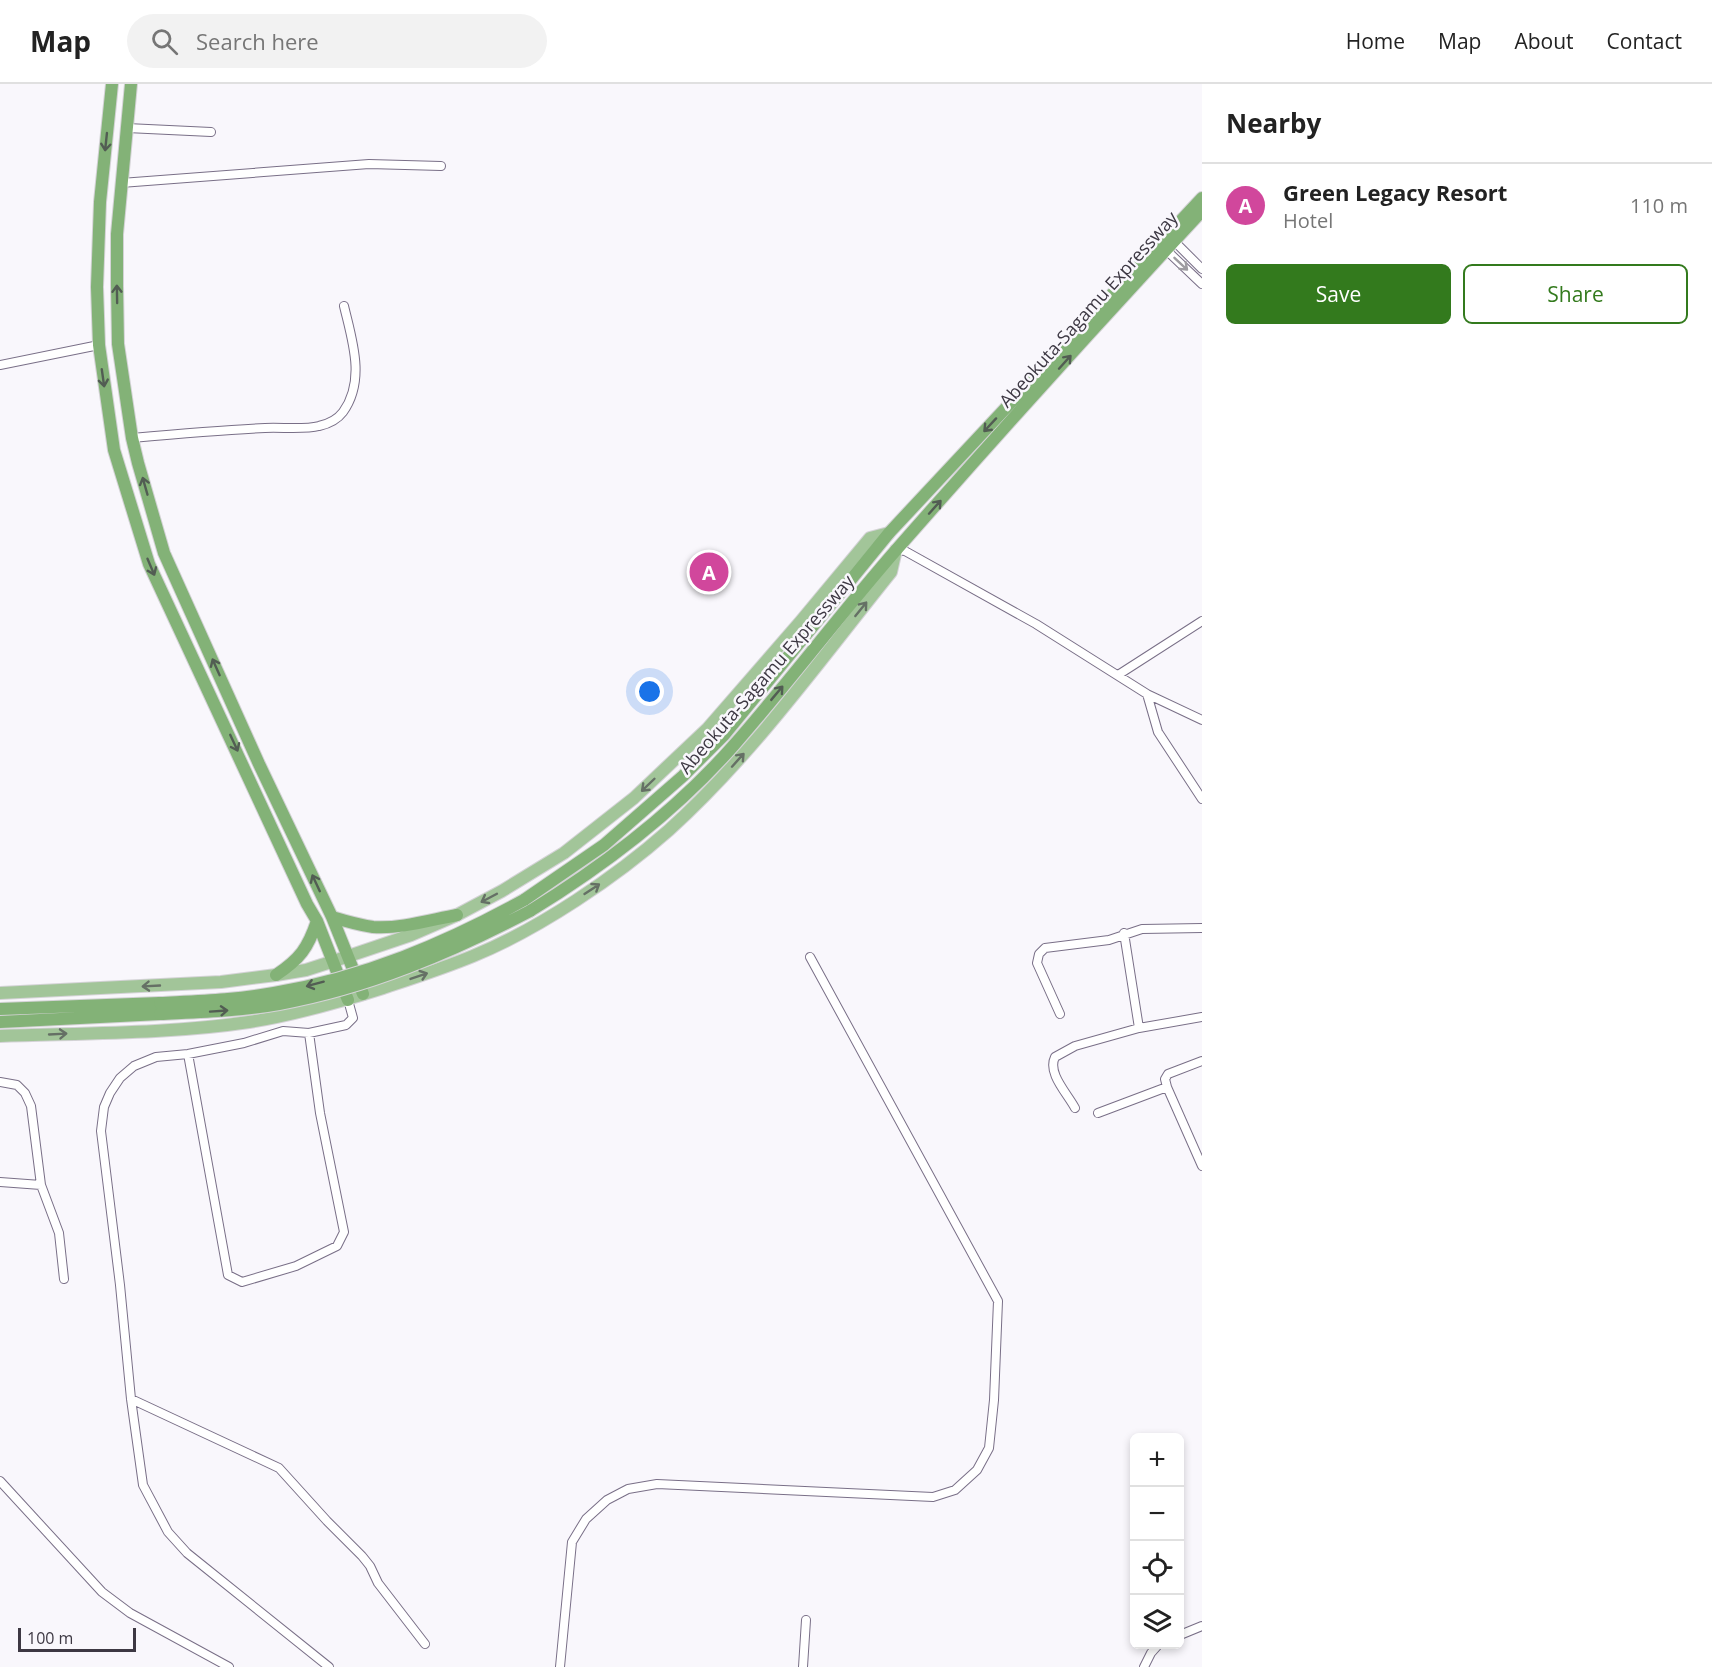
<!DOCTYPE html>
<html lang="en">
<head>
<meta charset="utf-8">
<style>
	body { margin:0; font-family:"Open Sans",sans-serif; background:#f2f2f2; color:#222 }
	.controls { position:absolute; right:18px; bottom:18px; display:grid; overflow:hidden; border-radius:9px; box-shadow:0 3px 9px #0003 }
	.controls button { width:54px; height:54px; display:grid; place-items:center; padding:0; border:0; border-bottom:2px solid #e0e0e0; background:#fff; color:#222; font:30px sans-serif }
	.scale { position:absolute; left:18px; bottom:15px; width:118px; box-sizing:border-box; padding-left:6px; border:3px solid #3d3843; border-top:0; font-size:16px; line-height:21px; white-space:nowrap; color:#3d3843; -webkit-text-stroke:4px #f9f7fc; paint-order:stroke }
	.you { position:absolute; left:650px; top:608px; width:21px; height:21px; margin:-15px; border:4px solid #fff; border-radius:50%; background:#1a73e8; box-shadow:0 0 0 9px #1a73e833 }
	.badge { display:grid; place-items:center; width:39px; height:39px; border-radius:50%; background:#337a1d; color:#fff; font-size:20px; font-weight:700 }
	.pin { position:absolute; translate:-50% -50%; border:3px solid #fff; box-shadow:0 2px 6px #0006 }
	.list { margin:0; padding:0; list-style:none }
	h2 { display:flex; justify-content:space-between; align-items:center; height:78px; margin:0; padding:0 24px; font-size:26px }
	h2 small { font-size:20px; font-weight:400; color:#767676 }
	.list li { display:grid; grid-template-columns:39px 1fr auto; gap:18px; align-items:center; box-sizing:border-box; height:84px; padding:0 24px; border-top:2px solid #e0e0e0 }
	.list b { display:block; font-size:22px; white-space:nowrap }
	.list p { margin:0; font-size:20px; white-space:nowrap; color:#767676 }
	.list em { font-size:20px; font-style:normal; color:#767676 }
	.actions { display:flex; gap:12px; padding:18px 24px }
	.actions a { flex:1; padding:14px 0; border:2px solid #337a1d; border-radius:9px; text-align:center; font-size:21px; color:#337a1d }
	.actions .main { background:#337a1d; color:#fff }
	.icon { flex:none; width:33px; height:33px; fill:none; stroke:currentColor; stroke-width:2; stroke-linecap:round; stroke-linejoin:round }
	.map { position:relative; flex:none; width:1202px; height:1583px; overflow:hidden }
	header { display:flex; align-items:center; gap:36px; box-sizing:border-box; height:84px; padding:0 30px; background:#fff; border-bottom:2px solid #e0e0e0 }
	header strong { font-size:28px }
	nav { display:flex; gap:33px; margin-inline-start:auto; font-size:21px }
	.search { width:420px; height:54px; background:#f2f2f2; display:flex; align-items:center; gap:15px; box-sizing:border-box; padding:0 21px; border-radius:33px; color:#767676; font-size:22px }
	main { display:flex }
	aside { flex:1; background:#fff }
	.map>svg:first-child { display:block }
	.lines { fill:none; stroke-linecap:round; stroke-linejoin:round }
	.minor-casing { stroke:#796f87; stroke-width:10 }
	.primary-casing { stroke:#d4d3d6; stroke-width:14 }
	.trunk-casing { stroke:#d4d3d6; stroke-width:14 }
	.minor { stroke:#fff; stroke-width:8 }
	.primary { stroke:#a2c599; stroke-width:12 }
	.trunk { stroke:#83b277; stroke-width:12 }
	.trunk-bridge-casing { stroke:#d4d3d6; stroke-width:14; stroke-linecap:butt }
	.trunk-bridge { stroke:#83b277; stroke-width:12 }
	.oneway { stroke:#525d53 }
	.oneway2 { stroke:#9e9ca1 }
	.oneway3 { stroke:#657065 }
	.labels { text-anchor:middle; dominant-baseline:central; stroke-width:5; stroke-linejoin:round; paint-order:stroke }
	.street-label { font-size:18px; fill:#3d3843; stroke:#f9f7fc }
</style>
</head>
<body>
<header>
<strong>Map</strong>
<div class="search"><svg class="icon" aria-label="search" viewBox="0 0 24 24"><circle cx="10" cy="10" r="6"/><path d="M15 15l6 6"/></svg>Search here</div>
<nav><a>Home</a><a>Map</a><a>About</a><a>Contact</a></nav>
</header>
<main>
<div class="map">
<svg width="1202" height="1583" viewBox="0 0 1202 1583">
	<rect width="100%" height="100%" fill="#f9f7fc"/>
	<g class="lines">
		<g class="minor-casing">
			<path id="minor" d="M127,44L211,48
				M121,99L369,80L441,82
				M1171,154L1202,185
				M1163,163L1202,200
				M0,281L99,261
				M132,354C176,350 220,346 265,344C281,343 304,346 319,342C328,340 337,336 343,328C366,296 352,256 344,222
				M896,466L905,467L1036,540L1147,610L1202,636
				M1118,591L1202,537
				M1147,610L1158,648L1202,715
				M1060,930L1037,879L1039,870L1045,864L1109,856L1142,845L1202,844
				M1139,944L1202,933
				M188,970L228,1191L242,1198L296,1182L337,1162L344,1148L320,1029L309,949
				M1202,977L1168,990L1165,995L1167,1003L1202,1082
				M0,998L17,1001L25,1009L31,1022L41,1101L59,1149L64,1195
				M1075,1024C1067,1009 1047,989 1055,973L1075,962L1139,944L1124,849
				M1098,1029L1167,1003
				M0,1098L41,1101
				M131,1315L279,1384L327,1437L362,1472L370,1482L378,1499L425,1560
				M0,1397L102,1508L130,1529L229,1583
				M1180,1551L1202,1542
				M329,1583L187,1469L168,1448L143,1401L131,1315L120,1201L101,1047L104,1023L110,1009L120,994L134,982L156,973L188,970L244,959L283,947L309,949L346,941L353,934L348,916
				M560,1583L572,1458L586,1435L607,1416L628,1405L657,1400L933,1413L955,1406L977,1386L989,1364L994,1316L998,1217L810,873
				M803,1583L806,1536
				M1144,1583L1151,1569L1159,1560"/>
		</g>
		<g class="primary-casing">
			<path id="primary" d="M0,909L221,898L276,891L306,886L334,877L411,851L457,831L502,807L564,769L634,714L708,644L801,537L870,454L889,449
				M0,952C82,949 169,950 249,938C295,931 339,918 383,904C413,894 444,884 473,872C539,845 616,793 669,746C753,670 820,576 891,488L896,466"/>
		</g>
		<g class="trunk-casing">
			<path id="trunk" d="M112,0L100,118L97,203L99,261L114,366L149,480L307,820L317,837L348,916
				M131,0L117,150V201L118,260L132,354L138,379L164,469L259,680L332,833L363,910
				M524,816L604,761L683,692L724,651L889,449L1202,114
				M530,827C605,781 676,727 734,661C790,597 841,529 897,465C997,351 1099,238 1202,127
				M332,833C345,837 359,841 373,843C400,845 430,836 457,831
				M276,891C300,875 308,864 317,837
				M0,925L160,919
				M0,938L160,930"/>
		</g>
		<use href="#minor" class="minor"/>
		<use href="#primary" class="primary"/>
		<use href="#trunk" class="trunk"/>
		<g class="trunk-bridge-casing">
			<path id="trunk-bridge" d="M160,919C198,917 236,916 274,909C365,893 444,860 524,816
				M160,930C200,928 240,927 279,920C368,904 450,869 530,827"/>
		</g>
		<use href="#trunk-bridge" class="trunk-bridge"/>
	</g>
	<defs><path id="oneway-shaft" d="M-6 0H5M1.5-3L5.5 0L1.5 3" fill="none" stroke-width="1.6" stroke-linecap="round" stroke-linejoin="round" transform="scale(1.5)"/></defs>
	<g class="oneway">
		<use href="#oneway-shaft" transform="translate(106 58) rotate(96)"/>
		<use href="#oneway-shaft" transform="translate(117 210) rotate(-91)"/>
		<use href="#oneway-shaft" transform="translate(1065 278) rotate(-48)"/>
		<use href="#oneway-shaft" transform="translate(103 294) rotate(82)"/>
		<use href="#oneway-shaft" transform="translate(990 341) rotate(133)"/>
		<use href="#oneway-shaft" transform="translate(145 402) rotate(-106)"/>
		<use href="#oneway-shaft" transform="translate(935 423) rotate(-48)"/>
		<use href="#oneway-shaft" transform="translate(151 483) rotate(67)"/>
		<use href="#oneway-shaft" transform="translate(216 583) rotate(-114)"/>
		<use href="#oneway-shaft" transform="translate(777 609) rotate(-50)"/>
		<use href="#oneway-shaft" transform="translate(234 659) rotate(65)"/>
		<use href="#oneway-shaft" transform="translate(316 799) rotate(-115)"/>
		<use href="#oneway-shaft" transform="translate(315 900) rotate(165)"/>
		<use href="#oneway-shaft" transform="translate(219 927) rotate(-4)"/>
	</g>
	<use class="oneway2" href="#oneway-shaft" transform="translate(1181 180) rotate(43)"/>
	<g class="oneway3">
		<use href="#oneway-shaft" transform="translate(861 525) rotate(-51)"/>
		<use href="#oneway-shaft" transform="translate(738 676) rotate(-48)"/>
		<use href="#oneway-shaft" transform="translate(648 701) rotate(136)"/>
		<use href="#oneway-shaft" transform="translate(592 805) rotate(-33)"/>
		<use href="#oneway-shaft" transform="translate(489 814) rotate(152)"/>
		<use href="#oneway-shaft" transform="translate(419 892) rotate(-19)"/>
		<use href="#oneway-shaft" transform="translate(151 902) rotate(177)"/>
		<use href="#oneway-shaft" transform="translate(58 950) rotate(-3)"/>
	</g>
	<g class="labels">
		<g class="street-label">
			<text transform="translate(1088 225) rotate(-48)">Abeokuta-Sagamu Expressway</text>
			<text transform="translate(766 590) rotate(-49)">Abeokuta-Sagamu Expressway</text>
		</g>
	</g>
</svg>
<div class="controls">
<button>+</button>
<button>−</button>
<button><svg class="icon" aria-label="locate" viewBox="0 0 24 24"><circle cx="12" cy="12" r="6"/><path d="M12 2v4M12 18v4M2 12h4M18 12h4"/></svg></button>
<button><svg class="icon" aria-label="layers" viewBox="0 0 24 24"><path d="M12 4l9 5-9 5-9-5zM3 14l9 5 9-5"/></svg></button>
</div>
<div class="scale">100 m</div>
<div class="you"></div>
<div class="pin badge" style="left:709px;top:488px;background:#d1479c">A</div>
</div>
<aside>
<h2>Nearby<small></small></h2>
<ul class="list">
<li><span class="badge" style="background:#d1479c">A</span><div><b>Green Legacy Resort</b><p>Hotel</p></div><em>110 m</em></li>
</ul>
<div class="actions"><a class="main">Save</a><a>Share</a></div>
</aside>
</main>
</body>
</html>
